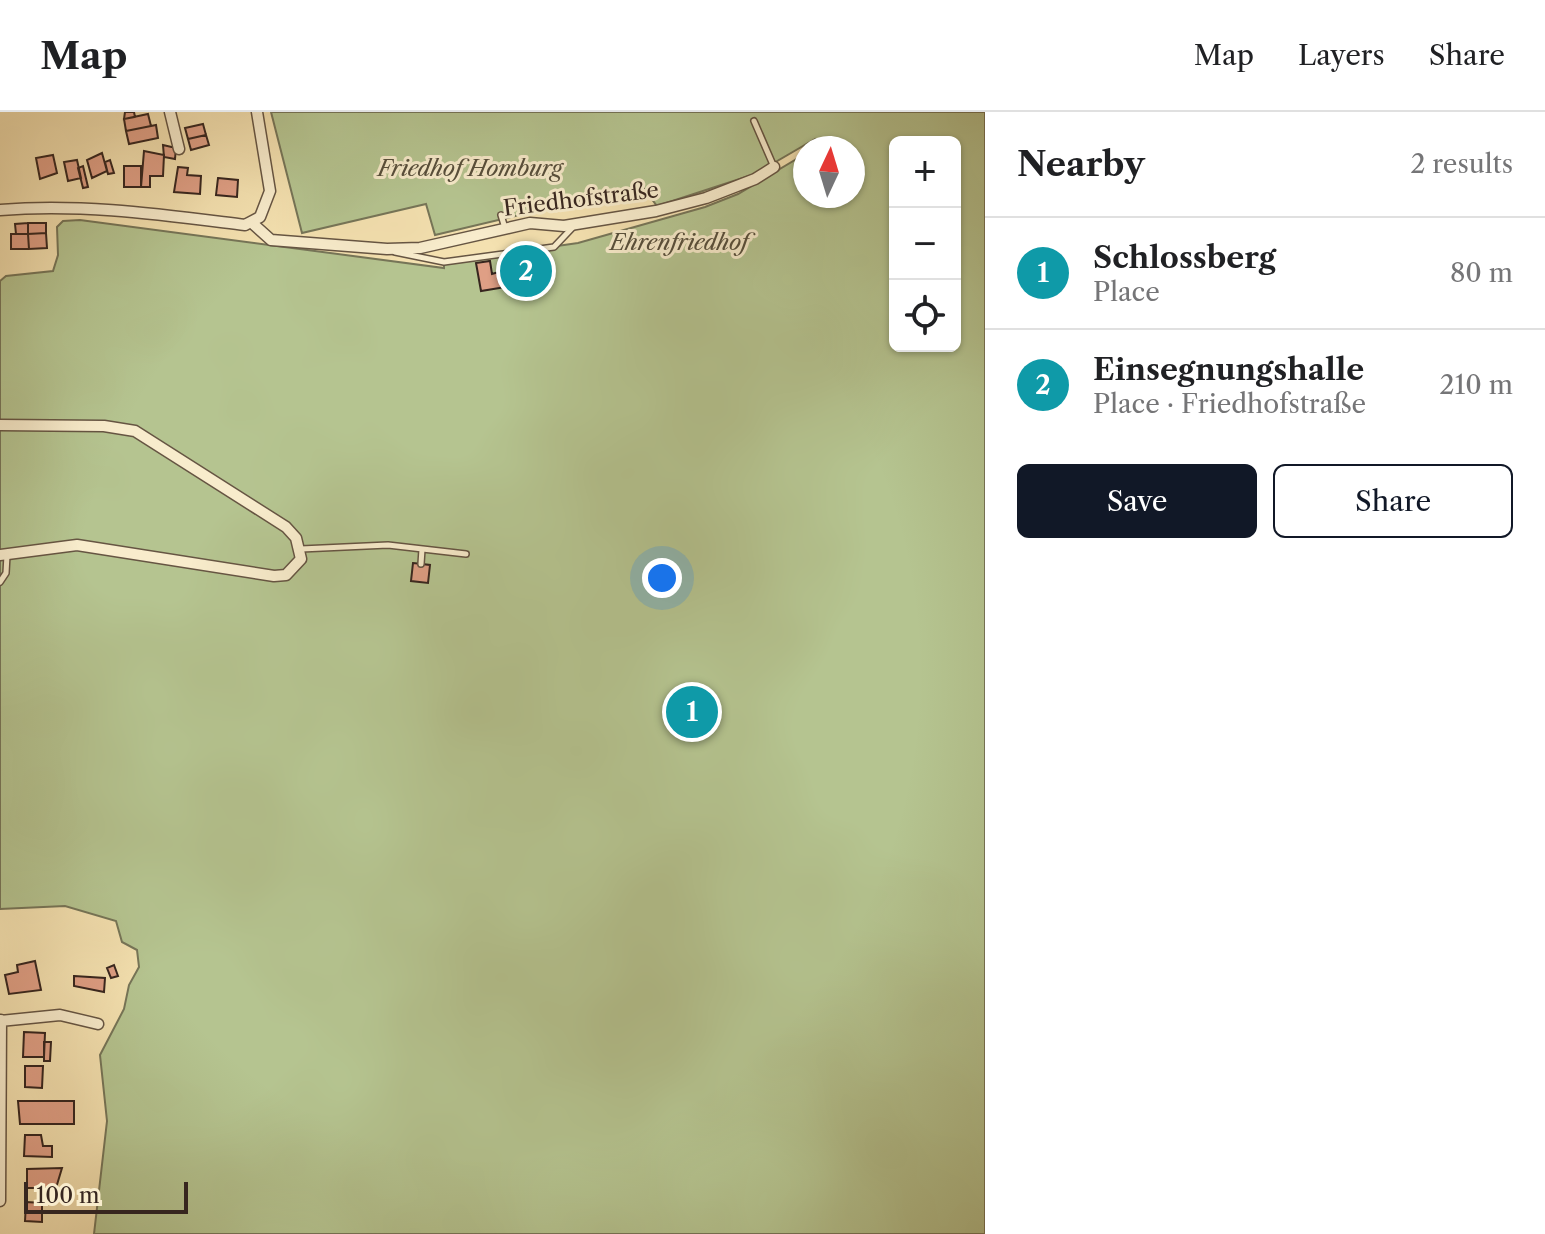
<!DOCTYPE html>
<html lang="en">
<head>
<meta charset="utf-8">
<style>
	body { margin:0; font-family:"Libre Caslon Text",serif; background:#f6f6f6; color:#202124 }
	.controls { position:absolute; right:24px; top:24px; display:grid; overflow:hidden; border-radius:12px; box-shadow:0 2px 6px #0004 }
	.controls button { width:72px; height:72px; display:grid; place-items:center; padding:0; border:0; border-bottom:2px solid #e0e0e0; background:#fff; color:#202124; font:40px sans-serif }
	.compass { position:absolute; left:793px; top:24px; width:72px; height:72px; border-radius:50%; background:#fff; box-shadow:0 2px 6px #0004; rotate:4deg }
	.scale { position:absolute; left:24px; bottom:20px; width:164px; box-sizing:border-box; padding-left:8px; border:4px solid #37261f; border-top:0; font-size:22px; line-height:28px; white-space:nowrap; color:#37261f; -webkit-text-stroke:6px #f8eccc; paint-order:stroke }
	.you { position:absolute; left:662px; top:466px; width:28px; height:28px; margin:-20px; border:6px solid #fff; border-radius:50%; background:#1a73e8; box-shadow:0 0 0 12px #1a73e833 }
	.badge { display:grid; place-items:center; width:52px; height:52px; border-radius:50%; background:#111827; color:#fff; font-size:26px; font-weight:700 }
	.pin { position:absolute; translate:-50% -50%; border:4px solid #fff; box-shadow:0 2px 8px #0006 }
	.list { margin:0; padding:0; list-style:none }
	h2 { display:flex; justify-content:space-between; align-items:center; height:104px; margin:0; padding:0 32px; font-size:34px }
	h2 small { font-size:26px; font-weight:400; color:#757577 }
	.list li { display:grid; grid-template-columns:52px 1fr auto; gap:24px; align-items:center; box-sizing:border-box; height:112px; padding:0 32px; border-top:2px solid #e0e0e0 }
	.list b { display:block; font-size:30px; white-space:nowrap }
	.list p { margin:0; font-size:26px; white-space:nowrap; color:#757577 }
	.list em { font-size:26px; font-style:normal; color:#757577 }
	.actions { display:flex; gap:16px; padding:24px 32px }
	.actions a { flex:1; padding:18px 0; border:2px solid #111827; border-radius:12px; text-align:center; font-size:28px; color:#111827 }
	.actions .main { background:#111827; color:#fff }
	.icon { flex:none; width:44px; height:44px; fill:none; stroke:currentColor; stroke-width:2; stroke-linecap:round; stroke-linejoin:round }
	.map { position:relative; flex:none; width:985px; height:1122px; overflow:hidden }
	header { display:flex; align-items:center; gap:48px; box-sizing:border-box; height:112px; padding:0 40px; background:#fff; border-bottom:2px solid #e0e0e0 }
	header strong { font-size:38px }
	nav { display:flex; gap:44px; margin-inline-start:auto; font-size:28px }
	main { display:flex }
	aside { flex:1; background:#fff }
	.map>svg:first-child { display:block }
	.green { fill:#b5c490; stroke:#767558; stroke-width:2; fill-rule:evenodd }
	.building { fill:#df9f85; stroke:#37261f; stroke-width:2 }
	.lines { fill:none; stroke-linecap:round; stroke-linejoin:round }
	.service-casing { stroke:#665543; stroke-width:8 }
	.minor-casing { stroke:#665543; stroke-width:13 }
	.service { stroke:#f8eccc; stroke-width:5 }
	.minor { stroke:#f8eccc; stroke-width:10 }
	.labels { text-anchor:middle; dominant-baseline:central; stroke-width:6; stroke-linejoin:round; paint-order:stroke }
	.park-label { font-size:22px; font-style:italic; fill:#564e3b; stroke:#f8eccc }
	.street-label { font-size:22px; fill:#37261f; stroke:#f8eccc }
</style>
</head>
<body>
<header>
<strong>Map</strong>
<nav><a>Map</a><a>Layers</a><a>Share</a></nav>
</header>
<main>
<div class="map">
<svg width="985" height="1122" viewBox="0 0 985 1122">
	<rect width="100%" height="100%" fill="#f4e1b0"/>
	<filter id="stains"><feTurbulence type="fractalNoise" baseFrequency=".0025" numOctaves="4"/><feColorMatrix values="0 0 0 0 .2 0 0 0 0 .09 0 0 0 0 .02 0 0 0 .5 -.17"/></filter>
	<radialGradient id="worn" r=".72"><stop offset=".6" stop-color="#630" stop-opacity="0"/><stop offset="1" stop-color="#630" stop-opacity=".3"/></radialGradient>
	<path class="green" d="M271,0H985V1122H94L107,1009L100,943L124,897L129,873L139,855L137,838L122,830L116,809L65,794L0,797V169L6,164L53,159L58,143L57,115L63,109L80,108L444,156V150L578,131L705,95L738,82L805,42V84H853V36H816L819,34L815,27L755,62L657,94L642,74L435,123L426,92L302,121ZM895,30H955V234H895Z"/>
	<path class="building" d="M125,0H134L135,5L124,7Z
		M148,2L151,14L126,19L124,7Z
		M203,12L206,23L188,27L185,16Z
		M156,13L158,26L129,32L126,19Z
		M206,23L209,33L191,38L188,27Z
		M163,33L176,36L175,47L164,45Z
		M144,39L164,43L163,64H150V75H141Z
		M102,41L107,59L92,66L87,48Z
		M53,43L57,61L40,67L36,46Z
		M77,48L81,66L68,69L64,50Z
		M110,48L114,61L108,62L105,50Z
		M83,54L88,75L83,76L78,56Z
		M124,54H141V75H124Z
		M178,55L188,56L187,63L201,64L200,82L174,80Z
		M218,66L238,68L237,85L216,83Z
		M28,111H46V121L28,122Z
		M28,111V122H16L15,112Z
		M46,121L47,136L29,137L28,122Z
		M11,122H28L29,137H11Z
		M543,141L547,168L481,179L476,151L490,149L492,162L522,153V157L534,155L532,142Z
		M413,451L430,453L428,471L411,469Z
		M35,849L41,878L9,882L5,863L18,860L17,853Z
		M114,853L118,864L111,866L107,856Z
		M74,864L105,866L104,880L74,874Z
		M24,920L45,921L44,945H23Z
		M44,930H51L50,949H44Z
		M25,954H43L42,976L25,975Z
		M18,989H74V1012H20Z
		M25,1023H41L43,1034H52V1045L24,1044Z
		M62,1056L56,1076H27V1057Z
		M26,1090L42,1091V1110L25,1109Z"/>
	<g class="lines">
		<g class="service-casing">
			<path id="service" d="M754,9L774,55
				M501,103L505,116
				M395,140L444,150L554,135L574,114
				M301,437L388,433L466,442
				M421,452L422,437
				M0,470L6,461L7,443"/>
		</g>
		<g class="minor-casing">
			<path id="minor" d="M170,0L179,37
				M0,98C82,91 164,103 245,113L260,105L270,79L257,0
				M251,110L271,128L387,137L420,136L530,111L564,114L656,99L706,86L755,67L774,55
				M0,313L104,314L135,319L286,415L296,426L301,447L286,463L274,464L77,433L0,443
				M0,909L60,903L98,912
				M0,1089L1,908"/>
		</g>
		<use href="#service" class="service"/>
		<use href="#minor" class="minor"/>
	</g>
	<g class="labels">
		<g class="park-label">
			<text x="470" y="56">Friedhof Homburg</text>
			<text x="679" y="130">Ehrenfriedhof</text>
		</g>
		<g class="street-label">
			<text transform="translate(581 87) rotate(-7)">Friedhofstraße</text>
		</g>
	</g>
	<rect width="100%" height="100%" filter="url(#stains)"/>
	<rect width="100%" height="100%" fill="url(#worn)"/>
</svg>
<div class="controls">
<button>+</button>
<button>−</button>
<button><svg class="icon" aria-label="locate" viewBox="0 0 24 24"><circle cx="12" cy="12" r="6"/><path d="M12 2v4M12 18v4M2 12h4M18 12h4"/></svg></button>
</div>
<svg class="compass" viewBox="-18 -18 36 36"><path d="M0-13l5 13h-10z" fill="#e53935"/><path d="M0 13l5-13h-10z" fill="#757577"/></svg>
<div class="scale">100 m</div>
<div class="you"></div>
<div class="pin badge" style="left:692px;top:600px;background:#0f9aa8">1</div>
<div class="pin badge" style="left:526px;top:159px;background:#0f9aa8">2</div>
</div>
<aside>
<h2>Nearby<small>2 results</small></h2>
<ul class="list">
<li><span class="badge" style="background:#0f9aa8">1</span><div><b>Schlossberg</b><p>Place</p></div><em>80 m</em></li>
<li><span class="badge" style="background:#0f9aa8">2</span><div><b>Einsegnungshalle</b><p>Place · Friedhofstraße</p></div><em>210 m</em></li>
</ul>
<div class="actions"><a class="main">Save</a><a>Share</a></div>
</aside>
</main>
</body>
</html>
